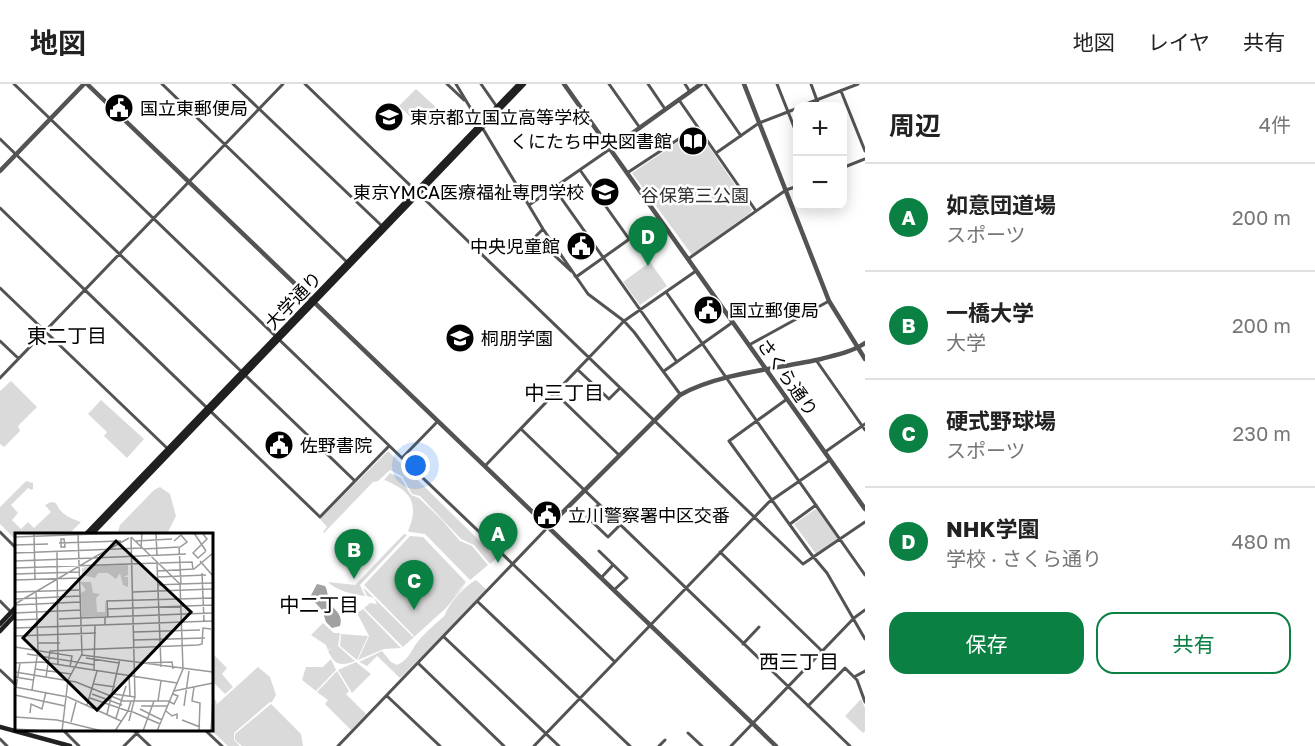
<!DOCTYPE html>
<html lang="ja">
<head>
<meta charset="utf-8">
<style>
	body { margin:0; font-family:"Golos Text","Noto Sans JP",sans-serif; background:#f6f6f6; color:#222 }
	.controls { position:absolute; right:18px; top:18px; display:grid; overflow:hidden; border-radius:12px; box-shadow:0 3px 15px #0003 }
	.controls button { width:54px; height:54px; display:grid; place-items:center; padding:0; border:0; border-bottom:2px solid #e0e0e0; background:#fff; color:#222; font:30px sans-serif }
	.you { position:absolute; left:416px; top:382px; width:21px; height:21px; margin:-15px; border:4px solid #fff; border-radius:50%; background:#1a73e8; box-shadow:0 0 0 9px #1a73e833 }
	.badge { display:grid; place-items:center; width:39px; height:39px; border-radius:50%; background:#0b8043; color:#fff; font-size:20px; font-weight:700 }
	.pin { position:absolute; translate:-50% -50px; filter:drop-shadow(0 2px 3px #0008) }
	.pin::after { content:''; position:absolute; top:32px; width:21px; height:18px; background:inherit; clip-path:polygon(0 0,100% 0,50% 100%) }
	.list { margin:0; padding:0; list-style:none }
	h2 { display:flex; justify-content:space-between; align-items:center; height:78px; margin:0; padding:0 24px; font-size:26px }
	h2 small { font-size:20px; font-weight:400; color:#767676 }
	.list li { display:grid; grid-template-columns:39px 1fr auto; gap:18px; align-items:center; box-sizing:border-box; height:108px; padding:0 24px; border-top:2px solid #e0e0e0 }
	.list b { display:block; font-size:22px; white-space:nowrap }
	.list p { margin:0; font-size:20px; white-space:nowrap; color:#767676 }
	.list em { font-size:20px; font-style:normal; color:#767676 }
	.actions { display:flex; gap:12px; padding:18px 24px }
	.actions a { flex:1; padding:14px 0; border:2px solid #0b8043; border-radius:18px; text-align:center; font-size:21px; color:#0b8043 }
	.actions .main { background:#0b8043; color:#fff }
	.map { position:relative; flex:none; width:865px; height:662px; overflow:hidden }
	header { display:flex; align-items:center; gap:36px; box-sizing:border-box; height:84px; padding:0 30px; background:#fff; border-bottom:2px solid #e0e0e0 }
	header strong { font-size:28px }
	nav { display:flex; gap:33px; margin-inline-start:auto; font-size:21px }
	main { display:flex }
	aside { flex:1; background:#fff }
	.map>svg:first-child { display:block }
	.green { fill:#dadada }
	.water { fill:#a1a1a1 }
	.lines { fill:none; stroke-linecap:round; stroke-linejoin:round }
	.minor { stroke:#535353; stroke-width:3 }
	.tertiary { stroke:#535353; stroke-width:4.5 }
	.secondary { stroke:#202020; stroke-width:4.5 }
	.labels { text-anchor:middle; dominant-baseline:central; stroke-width:5; stroke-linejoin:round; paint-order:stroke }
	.poi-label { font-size:18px; fill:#000; stroke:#fff; text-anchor:start }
	.park-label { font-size:18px; fill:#313131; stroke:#fff }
	.street-label { font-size:18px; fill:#000; stroke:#fff }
	.neighbourhood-label { font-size:20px; fill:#000; stroke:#fff }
	.inset-road { fill:none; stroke:#999; stroke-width:1.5 }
	.view { fill:#000; fill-opacity:0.15; stroke:#000; stroke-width:3 }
	.inset-edge { fill:none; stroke:#000; stroke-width:3 }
</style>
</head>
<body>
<header>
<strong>地図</strong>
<nav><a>地図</a><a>レイヤ</a><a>共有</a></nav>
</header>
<main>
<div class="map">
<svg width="865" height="662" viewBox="0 0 865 662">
	<rect width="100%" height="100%" fill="#fff"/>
	<path class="green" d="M416,5L438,25L421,43L399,22Z
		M681,56L692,71L707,60L752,126L750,129L692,171L632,89Z
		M650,178L667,202L640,221L623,198Z
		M11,297L37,323L18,342L20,347L4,363L0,360V307Z
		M101,316L144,355L127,374L104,352L107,348L88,330Z
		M388,367L497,474L490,480L474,461L461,455L420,412L412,410L402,392L390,386L378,397L373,398L324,449L323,448L327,443L320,435Z
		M390,389L401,394L411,411L419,414L442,436L460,457L472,462L488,481L470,496L425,450L410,448L408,447C420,419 410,406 384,396Z
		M26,397L33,399V405L31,406L28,404L11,421L18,429L12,436L21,445L28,438L34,444L51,428L45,421L51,418L56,419C61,431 70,434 81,438L69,450H16V456L0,440V423Z
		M160,403L170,410L176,432L167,450H123L118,447L120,441L154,406Z
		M817,424L839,454L816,470L794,440Z
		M404,450L407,451L360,501L365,512C352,510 337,507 328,498L355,501Z
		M410,452L423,453L466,498L454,512L467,499L446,524L403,563L364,524L370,519L377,520L374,514L367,512L363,503L413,553L414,552L364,501Z
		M476,496L488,507L400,594L377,572L367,582L359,578L382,567L391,578L397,581C408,576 410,569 416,560C424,549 436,540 445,531C449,519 465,502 476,496Z
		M363,525L401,564L384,565L358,576L369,552L357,529Z
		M323,539L334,549H340L338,562L355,577C341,582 335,582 328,567L332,564L328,566L326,561L311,551Z
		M341,550L368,552L357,576L340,562Z
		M212,569L227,584L222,590L233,603L225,610L212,597Z
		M331,575L336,586L316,607L302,596L306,583H323Z
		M356,578L371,590L352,609L338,586Z
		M258,583L270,593L276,611L272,618H270L234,649V656L240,662H228L211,646L212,613L217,618L216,621Z
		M337,587L349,607L346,610L366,630L351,646L325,620L328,616L317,608Z
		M861,615L865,624V647L863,649L845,632Z
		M271,620L301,650L303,662H242L235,656V650Z"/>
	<path class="water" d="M317,500L325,502C328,507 327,511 329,516C333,527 344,529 340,542L332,544L326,538L322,526L310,513Z"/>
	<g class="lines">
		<path class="minor" d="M14,0L402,374
			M162,0L349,180
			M233,0L382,142
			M305,0L803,480L865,438
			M447,0L464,16
			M456,0L543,145L588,210L624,237L634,248L680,310
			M481,0L497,23
			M609,0L640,44
			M648,0L665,25
			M685,0L690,8
			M705,0L741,52
			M777,0L798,53
			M811,0L819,22
			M841,7L865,67
			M679,16L756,127
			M801,22L858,0
			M0,55L355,397
			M716,69L759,39L798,24
			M842,84L865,75
			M580,86L629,155
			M627,89L697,43
			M554,104L677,278
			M529,121L610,65
			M0,124L320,433L389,362
			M543,145L535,153L571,187
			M688,175L786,106L798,102
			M575,192L576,193L659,134
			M0,204L168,365
			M666,208L865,491
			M0,257L18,274
			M749,261L829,217
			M816,276L865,346
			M578,286L609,315L620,304
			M664,287L733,238
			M0,294L283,0
			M555,309L619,371
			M787,315L729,357L811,470L827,489L865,555
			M438,337L402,374L615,578
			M521,345L850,662
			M825,368L865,340
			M485,382L624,237L696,187
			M599,420L587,433L608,453L620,441
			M790,440L816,421
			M0,448L16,464
			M599,467L627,494L614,506
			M720,468L822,567
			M601,494L613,481
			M0,517L16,533
			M478,518L630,662
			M444,553L559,662
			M743,560L759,543
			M419,580L504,662
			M0,586L16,601
			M854,593L865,587
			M387,612L440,662
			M808,622L845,584L857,596L865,618
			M63,646L79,662
			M133,646L150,662
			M205,646L222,662
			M688,649L702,662
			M0,655L7,662
			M124,662L140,646
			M338,662L548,443
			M534,662L769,418L830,376
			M659,662L665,656
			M731,662L854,534L865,526"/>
		<path class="tertiary" d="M87,0L776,662
			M564,0L865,425
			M744,0L829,217L865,275
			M610,65L701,0
			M0,87L84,0
			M548,443L680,311C719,289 777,285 821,275C836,271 852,268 865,259"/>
		<path class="secondary" d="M86,450L519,0
			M92,450L524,0
			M0,540L16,523
			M0,547L16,530
			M0,643L70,662"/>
	</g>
	<defs>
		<g id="civic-disc" transform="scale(1.5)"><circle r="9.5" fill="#000" stroke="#fff"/><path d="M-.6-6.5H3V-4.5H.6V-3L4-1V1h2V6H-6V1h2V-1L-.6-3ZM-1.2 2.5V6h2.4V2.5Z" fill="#fff"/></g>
		<g id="school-disc" transform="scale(1.5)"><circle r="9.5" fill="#000" stroke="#fff"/><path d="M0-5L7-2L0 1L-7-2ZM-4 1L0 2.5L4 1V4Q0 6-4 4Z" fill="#fff"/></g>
		<g id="library-disc" transform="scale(1.5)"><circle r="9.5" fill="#000" stroke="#fff"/><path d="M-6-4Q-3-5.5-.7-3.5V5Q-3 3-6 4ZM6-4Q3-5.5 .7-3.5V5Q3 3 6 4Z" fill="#fff"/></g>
		<g id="university-disc" transform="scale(1.5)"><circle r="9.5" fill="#000" stroke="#fff"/><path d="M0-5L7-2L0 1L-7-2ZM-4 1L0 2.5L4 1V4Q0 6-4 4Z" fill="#fff"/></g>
	</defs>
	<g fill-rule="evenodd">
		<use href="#civic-disc" x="119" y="24"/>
		<use href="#school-disc" x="389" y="33"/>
		<use href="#library-disc" x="693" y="57"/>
		<use href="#university-disc" x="605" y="108"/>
		<use href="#civic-disc" x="581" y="162"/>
		<use href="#civic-disc" x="708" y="226"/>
		<use href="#school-disc" x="460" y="254"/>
		<use href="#civic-disc" x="279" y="361"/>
		<use href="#civic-disc" x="547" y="431"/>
	</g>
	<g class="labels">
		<g class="poi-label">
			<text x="140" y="24">国立東郵便局</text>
			<text x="410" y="33">東京都立国立高等学校</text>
			<text x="672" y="57" text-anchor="end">くにたち中央図書館</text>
			<text x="584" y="108" text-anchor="end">東京YMCA医療福祉専門学校</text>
			<text x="560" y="162" text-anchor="end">中央児童館</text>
			<text x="729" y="226">国立郵便局</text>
			<text x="481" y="254">桐朋学園</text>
			<text x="300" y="361">佐野書院</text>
			<text x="568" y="431">立川警察署中区交番</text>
		</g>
		<g class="park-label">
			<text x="695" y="111">谷保第三公園</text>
		</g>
		<g class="street-label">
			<text transform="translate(293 216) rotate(-46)">大学通り</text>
			<text transform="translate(788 293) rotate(55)">さくら通り</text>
		</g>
		<g class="neighbourhood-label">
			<text x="67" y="251">東二丁目</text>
			<text x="564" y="308">中三丁目</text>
			<text x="319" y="520">中二丁目</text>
			<text x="799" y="577">西三丁目</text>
		</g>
	</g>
	<g transform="translate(15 449)">
		<rect width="198" height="198" fill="#fff"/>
		<path d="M113,32V42L108,44H113V54L108,52L105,40L101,46L93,40H83L80,45L67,42V35L75,33ZM65,49H76L78,60L85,61L81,65L82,79H90V67L93,83L67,84L66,60L71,57Z" fill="#dadada"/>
		<path class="inset-road" d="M19,0L20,46M141,0L142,23M179,0L191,18M188,1L192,6L178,20L183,25L191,18M0,4L108,0M116,4L165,51L198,50M46,6H49L50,14H46ZM121,8L157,6M44,10L106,8M0,12L33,11M164,14L166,51M128,16L165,14L172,9L166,2L159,8M42,18L43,132M0,20L126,15L127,0M0,28L78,25L114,5M185,28L198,43M145,30L177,29L178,36M0,35L142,30L146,134M142,38L179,36L198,20M187,40L189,88M0,41L64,39M143,44L191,42M0,47L64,45M0,59L64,57M118,59L197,56M198,65V137M0,66L65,63M0,71L78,25L171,21M0,72L65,69M93,76L198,72M0,80L66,77M90,84L197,80M93,84L92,68L198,65M0,86V117M44,86L90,84V92M0,87L28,86M0,95L197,88M119,99L185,97M0,103L81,100M119,107L190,105M23,110H45M0,114L57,123L55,134M12,121L80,132M67,122L198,139M71,125L104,130M0,130L27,129L162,150M128,130L157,129L158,136M20,136L56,141M79,137L80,92M0,139L61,149L108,168H155M114,143L115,163M0,144L18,147M31,144L35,118L183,112L187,111L188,95L196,96M79,151L100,154M0,154L53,164L106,188M179,154L177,168L185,170L184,198M1,155L5,130M17,157L23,117L21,58M159,158L198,150M77,161L107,172M99,161L120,164M0,162L50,173M75,165L113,178L116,168M143,168L146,148M155,169L159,171L163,163L158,161M72,172L82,138M126,173H153M169,173L174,138M125,176L147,187M151,178L157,183L162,181V186M118,179L145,191M15,180L16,171L27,176L31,159M92,181L105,126M0,184L42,187L87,198M101,185L111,153M167,187L185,194M114,188L120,164L116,4M56,189L61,169M0,196L31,198M47,198L53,147L67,121L63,0M100,198L113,178L118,179M128,198L139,168M142,198L168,136L165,51L143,52M196,198L198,166"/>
		<path class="view" d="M101,8L176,79L82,177L8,105Z"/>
		<rect width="198" height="198" class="inset-edge"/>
	</g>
</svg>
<div class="controls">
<button>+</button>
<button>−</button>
</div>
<div class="you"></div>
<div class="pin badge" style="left:498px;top:479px">A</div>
<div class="pin badge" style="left:354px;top:495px">B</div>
<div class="pin badge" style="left:414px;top:526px">C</div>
<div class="pin badge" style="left:648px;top:182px">D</div>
</div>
<aside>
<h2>周辺<small>4件</small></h2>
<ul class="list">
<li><span class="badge">A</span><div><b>如意団道場</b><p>スポーツ</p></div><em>200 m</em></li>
<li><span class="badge">B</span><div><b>一橋大学</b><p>大学</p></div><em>200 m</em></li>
<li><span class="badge">C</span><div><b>硬式野球場</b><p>スポーツ</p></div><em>230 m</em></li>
<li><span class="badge">D</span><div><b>NHK学園</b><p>学校 · さくら通り</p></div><em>480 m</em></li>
</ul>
<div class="actions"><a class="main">保存</a><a>共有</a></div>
</aside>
</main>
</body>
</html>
